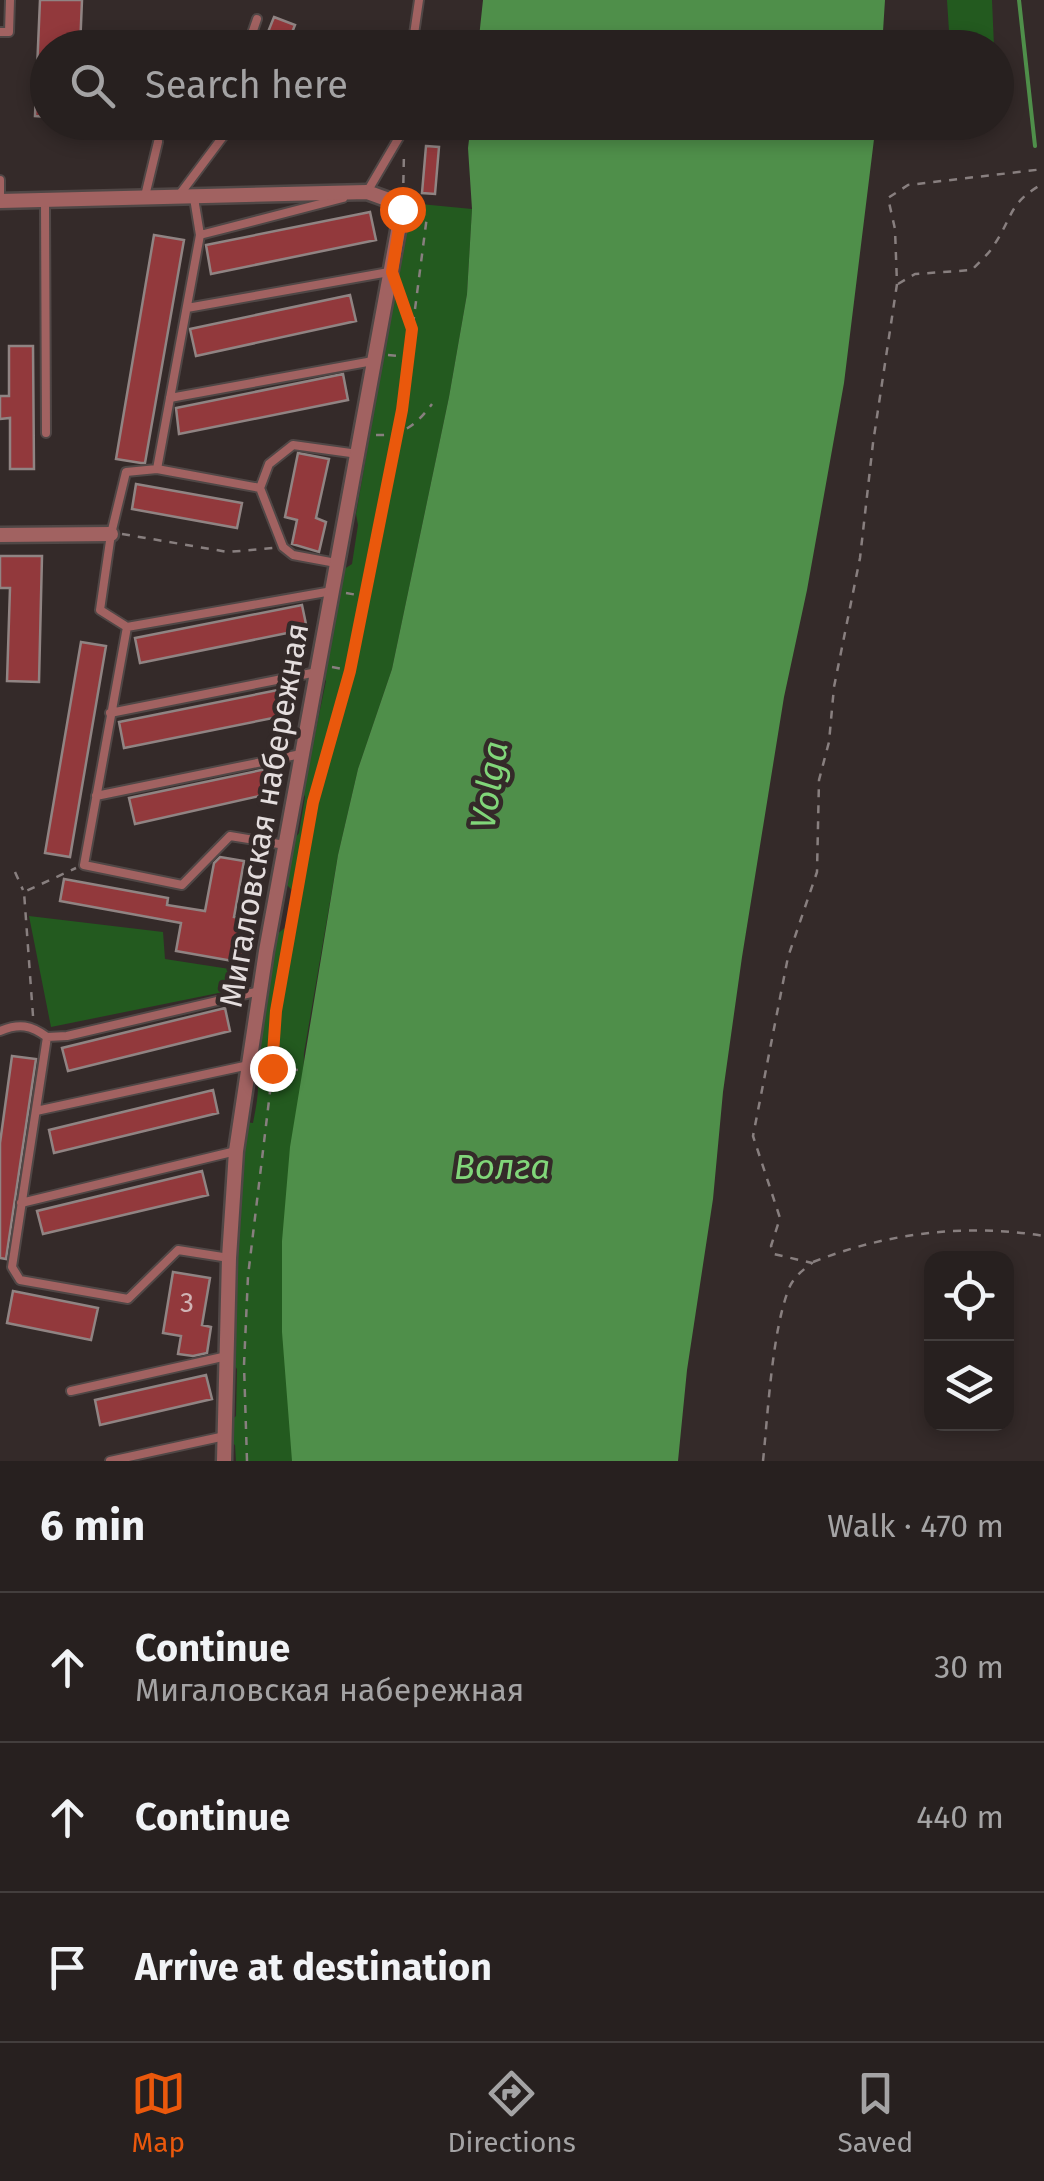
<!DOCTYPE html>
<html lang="en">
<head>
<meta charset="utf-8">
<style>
	body { margin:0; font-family:"Fira Sans",sans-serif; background:#2f2828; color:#f1f3f6 }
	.controls { position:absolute; right:30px; bottom:30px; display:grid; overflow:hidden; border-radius:20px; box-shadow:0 5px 15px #0003 }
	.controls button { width:90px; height:90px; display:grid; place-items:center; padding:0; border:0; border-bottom:2px solid #433e3d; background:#27201f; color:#f1f3f6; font:50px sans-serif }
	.stop { position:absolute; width:30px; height:30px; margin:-22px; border:8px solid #ea580c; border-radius:50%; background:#fff }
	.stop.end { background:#ea580c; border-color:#fff; box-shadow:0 2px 10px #0008 }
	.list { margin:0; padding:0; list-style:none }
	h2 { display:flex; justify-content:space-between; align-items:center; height:130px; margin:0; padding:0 40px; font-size:42px }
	h2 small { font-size:32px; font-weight:400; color:#a4a3a4 }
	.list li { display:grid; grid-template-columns:65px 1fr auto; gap:30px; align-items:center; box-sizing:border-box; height:150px; padding:0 40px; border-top:2px solid #433e3d }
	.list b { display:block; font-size:38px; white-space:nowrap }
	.list p { margin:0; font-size:32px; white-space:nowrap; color:#a4a3a4 }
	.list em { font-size:32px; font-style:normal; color:#a4a3a4 }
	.icon { flex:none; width:55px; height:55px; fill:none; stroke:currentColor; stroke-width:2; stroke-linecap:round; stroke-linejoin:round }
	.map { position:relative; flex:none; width:1044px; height:1461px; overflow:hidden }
	.search { position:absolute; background:#27201f; box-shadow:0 5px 15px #0003; left:30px; right:30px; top:30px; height:110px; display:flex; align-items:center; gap:25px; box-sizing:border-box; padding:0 35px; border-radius:55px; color:#a4a3a4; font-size:38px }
	.sheet { height:580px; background:#27201f }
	nav { display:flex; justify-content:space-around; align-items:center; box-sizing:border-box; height:140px; border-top:2px solid #433e3d; background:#27201f; font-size:28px; color:#a4a3a4 }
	nav a { display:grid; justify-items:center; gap:5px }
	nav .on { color:#ea580c }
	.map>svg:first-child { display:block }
	.green { fill:#235a1f }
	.water { fill:#4f8f4a }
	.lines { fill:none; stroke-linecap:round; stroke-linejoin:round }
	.stream { stroke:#4f8f4a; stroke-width:4 }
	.building { fill:#92393c; stroke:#908483; stroke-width:2.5 }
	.service-casing { stroke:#504746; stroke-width:12 }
	.minor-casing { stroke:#504746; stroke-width:19 }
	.path { stroke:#887f7f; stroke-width:2.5; stroke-dasharray:8 8; stroke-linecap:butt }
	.service { stroke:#a16261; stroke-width:8 }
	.minor { stroke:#a16261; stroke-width:14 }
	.route { stroke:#ea580c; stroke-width:12 }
	.labels { text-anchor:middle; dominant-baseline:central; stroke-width:9; stroke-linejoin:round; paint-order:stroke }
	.number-label { font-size:28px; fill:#d0b4b5 }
	.street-label { font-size:32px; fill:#e4dddd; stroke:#342a29 }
	.water-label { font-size:35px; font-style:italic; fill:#81d679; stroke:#342a29 }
</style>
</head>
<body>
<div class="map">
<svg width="1044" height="1461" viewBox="0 0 1044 1461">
	<rect width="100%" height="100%" fill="#342a29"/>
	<path class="green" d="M947,0H992L994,47H950Z
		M410,203L472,209L467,294L449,397L392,669L358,769L338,855L304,1053L292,1461H236L235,1445L227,1440L228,1423L236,1416L237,1369L230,1360L245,1122L253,1123C255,1112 258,1099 258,1087C257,1068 245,1059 262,1037L272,970L268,961L272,938L286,927L293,891L283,881L290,844L299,833L305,797L300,786L305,759L312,748L326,681L321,674L341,571L352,564L358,525L356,514Z
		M29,916L163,932L165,959L249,972L248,987L51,1027Z"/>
	<path class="water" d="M483,0H885L882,47H478Z
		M471,123H876L844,383L807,590L784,697L742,957L723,1092L713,1199L687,1370L678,1461H292L282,1332V1241L290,1147L338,855L358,769L392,669L449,397L467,294L472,209L468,148Z"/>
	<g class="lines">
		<path class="stream" d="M1019,0L1035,146"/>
	</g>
	<path class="building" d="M40,0H82L80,48H48V117L35,116Z
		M274,17L295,25L287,45L266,37Z
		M426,146L439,147L435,194L422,193Z
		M370,212L376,240L211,274L206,245Z
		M154,235L184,240L145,463H141L116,459Z
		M350,295L356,321L196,356L190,329Z
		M9,346H33L34,469H10V418L0,419V396H9Z
		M343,374L348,400L179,434L176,408Z
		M298,453L329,459L316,518L326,522L319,552L292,544L297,520L285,517Z
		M136,484L242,503L237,528L132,509Z
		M0,556H42L39,682L7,681L10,588H0Z
		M302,605L307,629L140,663L135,638Z
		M81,642L106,646L70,857L45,853Z
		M288,688L293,714L124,748L119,722Z
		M271,768L277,792L135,824L129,798Z
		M220,857L244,861L234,917L252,920L244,963L176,951L181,923L60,901L64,879L168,898L167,905L205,911L214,863Z
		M225,1008L230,1031L68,1071L62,1048Z
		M12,1056L36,1059L6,1259L0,1258V1143Z
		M213,1090L218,1113L54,1153L49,1130Z
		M202,1171L208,1195L43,1234L37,1211Z
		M173,1272L210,1278L202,1325L211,1327L207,1353L193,1356L178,1354L181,1336L163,1333Z
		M13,1291L98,1308L91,1340L7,1323Z
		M206,1375L212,1399L100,1425L95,1400Z"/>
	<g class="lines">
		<g class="service-casing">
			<path id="service" d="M0,32H9L10,0
				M247,48L257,19
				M412,48L419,0
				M0,180V201
				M367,192L401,134L404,122
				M180,194L234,122
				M145,196L158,142
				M194,198L200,235L343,198
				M45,201L46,433
				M200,235L157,469L260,488L269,464L293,445L358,454
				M187,308L389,272
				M170,398L373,361
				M157,469L126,472L111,534L100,610L127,627L332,591
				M260,488L283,547L293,555L336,563
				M127,627L84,865L182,885L230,836L285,845
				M110,713L317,672
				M96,796L301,754
				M0,1031C19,1023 31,1025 47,1037L67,1036L260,991
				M47,1037L12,1267L20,1280L128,1299L178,1250L229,1258
				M36,1111L249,1065
				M21,1203L236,1151
				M71,1391L227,1356
				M110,1461L225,1436"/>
		</g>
		<g class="minor-casing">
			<path id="minor" d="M0,201L367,192L389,200L400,220L266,951L236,1151L229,1258L224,1461
				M0,535L111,534"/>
		</g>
		<path class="path" d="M403,199L404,152
			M898,284L915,274L972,270C979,262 989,254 994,245C1014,215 1008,203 1044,183
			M400,296L411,327
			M388,355L409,357
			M376,435C403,436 416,425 432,404
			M122,534L228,552L273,548
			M346,593L363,596
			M332,667L348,670
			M15,872L23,890
			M33,1016L24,892L76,868
			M274,1068L298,1070
			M813,1262C886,1233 966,1223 1044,1236
			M247,1461L244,1365L248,1276L270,1092L276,1011L313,802L350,671L402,410L427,216L411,211
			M763,1461C768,1414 772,1328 790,1286C795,1276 803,1270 812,1263L774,1254L771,1246L780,1218L753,1136L788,957L817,872L819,780L829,742L834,687L860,558L873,443L897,284L895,229L888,198L908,185L1044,169"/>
		<use href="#service" class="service"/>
		<use href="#minor" class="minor"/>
	</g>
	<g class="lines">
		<path class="route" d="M272,1068L276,1011L313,802L350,671L402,410L412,329L392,272L402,209"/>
	</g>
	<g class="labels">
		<g class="number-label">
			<text x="187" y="1302">3</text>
		</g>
		<g class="street-label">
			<text transform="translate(264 815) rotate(-80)">Мигаловская набережная</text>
		</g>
		<g class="water-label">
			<text transform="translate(489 785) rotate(-81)">Volga</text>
			<text x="502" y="1167">Волга</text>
		</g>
	</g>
</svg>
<div class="controls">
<button><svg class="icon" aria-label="locate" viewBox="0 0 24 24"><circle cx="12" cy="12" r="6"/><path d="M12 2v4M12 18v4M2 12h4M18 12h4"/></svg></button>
<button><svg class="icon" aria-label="layers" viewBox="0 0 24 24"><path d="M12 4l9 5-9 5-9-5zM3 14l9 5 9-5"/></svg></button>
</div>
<div class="stop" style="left:402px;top:209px"></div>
<div class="stop end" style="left:272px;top:1068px"></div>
<div class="search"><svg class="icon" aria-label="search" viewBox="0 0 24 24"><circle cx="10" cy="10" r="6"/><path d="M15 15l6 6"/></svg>Search here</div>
</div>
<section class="sheet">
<h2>6 min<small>Walk · 470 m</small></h2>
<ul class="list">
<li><svg class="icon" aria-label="ahead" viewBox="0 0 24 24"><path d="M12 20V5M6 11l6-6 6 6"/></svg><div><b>Continue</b><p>Мигаловская набережная</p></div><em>30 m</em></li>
<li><svg class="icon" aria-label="ahead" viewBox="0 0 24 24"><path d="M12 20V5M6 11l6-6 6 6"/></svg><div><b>Continue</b></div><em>440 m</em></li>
<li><svg class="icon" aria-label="arrive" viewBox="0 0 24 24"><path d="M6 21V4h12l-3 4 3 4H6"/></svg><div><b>Arrive at destination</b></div></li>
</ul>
</section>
<nav>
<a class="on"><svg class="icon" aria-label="map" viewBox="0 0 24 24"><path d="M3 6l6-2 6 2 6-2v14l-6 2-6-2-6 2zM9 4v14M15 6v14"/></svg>Map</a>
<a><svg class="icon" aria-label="directions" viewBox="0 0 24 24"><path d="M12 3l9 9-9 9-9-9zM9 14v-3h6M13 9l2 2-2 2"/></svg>Directions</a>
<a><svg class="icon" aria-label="saved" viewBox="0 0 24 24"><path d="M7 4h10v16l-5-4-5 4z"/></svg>Saved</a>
</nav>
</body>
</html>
